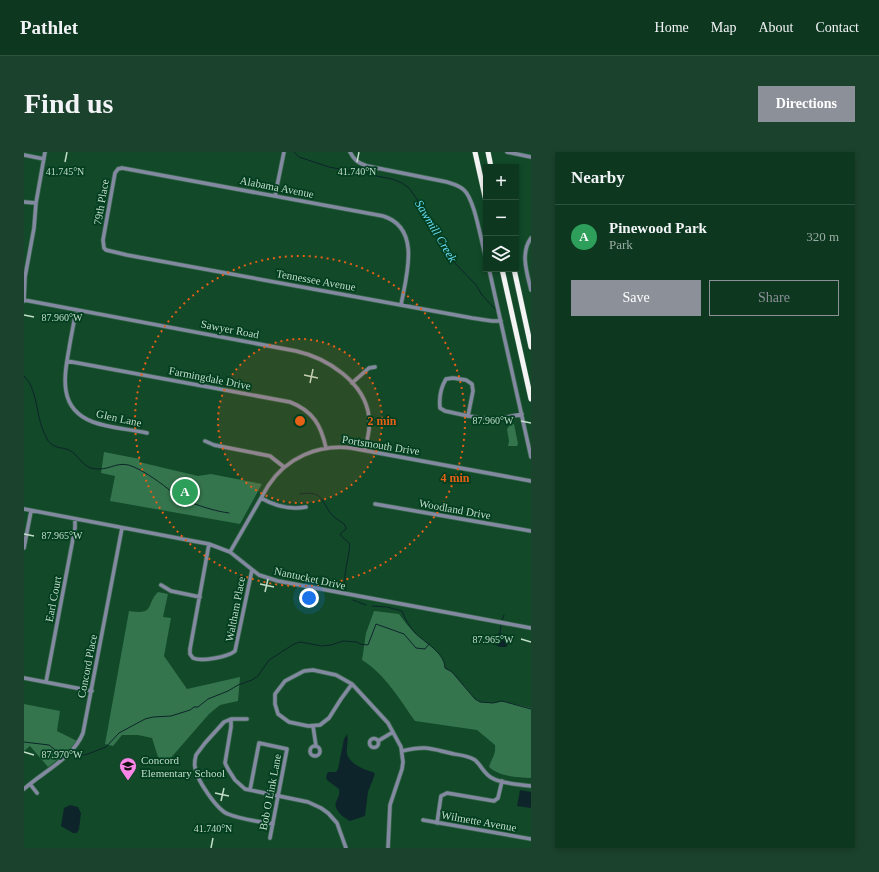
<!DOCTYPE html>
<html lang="en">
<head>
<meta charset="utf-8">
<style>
	body { margin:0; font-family:"Times New Roman",serif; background:#1b422c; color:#f1f3f6 }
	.controls { position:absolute; right:12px; top:12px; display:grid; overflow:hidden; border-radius:0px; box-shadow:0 2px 6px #0003 }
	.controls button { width:36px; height:36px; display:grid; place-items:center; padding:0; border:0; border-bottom:1px solid #2d513d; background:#0d371f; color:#f1f3f6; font:20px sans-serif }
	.you { position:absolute; left:285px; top:446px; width:14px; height:14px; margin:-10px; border:3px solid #fff; border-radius:50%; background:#1a73e8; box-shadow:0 0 0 6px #1a73e833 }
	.badge { display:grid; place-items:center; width:26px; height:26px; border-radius:50%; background:#8c9099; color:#fff; font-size:13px; font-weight:700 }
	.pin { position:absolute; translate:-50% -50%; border:2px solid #fff; box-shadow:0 1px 4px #0006 }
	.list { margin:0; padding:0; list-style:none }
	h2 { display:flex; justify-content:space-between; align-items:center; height:52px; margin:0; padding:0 16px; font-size:17px }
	h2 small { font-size:13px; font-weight:400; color:#9aaca4 }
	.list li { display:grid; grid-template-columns:26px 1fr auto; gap:12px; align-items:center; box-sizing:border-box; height:64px; padding:0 16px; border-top:1px solid #2d513d }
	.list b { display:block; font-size:15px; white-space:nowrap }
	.list p { margin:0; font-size:13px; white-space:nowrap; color:#9aaca4 }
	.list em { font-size:13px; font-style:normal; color:#9aaca4 }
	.actions { display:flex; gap:8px; padding:12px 16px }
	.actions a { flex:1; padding:9px 0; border:1px solid #8c9099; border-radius:0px; text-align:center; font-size:14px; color:#8c9099 }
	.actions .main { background:#8c9099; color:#fff }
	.icon { flex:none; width:22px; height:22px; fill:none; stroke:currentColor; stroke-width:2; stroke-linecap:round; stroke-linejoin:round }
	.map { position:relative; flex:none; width:507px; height:696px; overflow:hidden; border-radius:0px }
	header { display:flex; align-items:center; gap:24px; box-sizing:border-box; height:56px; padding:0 20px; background:#0d371f; border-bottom:1px solid #2d513d }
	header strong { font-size:19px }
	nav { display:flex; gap:22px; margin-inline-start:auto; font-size:14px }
	.intro { display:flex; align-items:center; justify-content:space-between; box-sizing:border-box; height:96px; padding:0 24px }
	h1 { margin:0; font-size:28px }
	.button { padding:10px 18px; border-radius:0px; background:#8c9099; color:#fff; font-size:14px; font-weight:700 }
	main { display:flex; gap:24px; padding:0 24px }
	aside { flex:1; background:#0d371f; border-radius:0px; box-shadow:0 2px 6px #0003 }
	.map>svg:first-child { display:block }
	.green { fill:#35754d }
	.water { fill:#0d252a }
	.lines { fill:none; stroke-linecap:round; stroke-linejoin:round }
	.stream { stroke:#0d252a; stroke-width:1 }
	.minor-casing { stroke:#356749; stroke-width:5 }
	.highway-casing { stroke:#356749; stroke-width:6 }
	.minor { stroke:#8389a0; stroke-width:3.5 }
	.highway { stroke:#f4f4f4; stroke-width:5 }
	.ticks { fill:none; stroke:#c3deca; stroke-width:1.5 }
	.ring { fill:none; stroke:#e66016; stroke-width:2; stroke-dasharray:2 4 }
	.labels { text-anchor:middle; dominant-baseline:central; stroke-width:3.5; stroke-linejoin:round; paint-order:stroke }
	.street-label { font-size:11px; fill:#c3deca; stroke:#023e1f }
	.poi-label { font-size:11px; fill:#c3deca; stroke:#023e1f; text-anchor:start }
	.water-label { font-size:12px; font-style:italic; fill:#67dcf5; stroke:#023e1f }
	.ticks-label { font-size:10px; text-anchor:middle; fill:#c3deca; stroke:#023e1f; stroke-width:3.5; stroke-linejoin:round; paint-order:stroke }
	.centre { fill:#e66016; stroke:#023e1f; stroke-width:2 }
	.ring-label { font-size:12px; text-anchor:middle; font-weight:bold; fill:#e66016; stroke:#023e1f; stroke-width:3.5; stroke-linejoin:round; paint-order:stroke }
</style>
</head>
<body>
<header>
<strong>Pathlet</strong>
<nav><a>Home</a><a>Map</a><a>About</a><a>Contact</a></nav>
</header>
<div class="intro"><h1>Find us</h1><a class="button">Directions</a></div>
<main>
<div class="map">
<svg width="507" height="696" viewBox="0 0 507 696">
	<rect width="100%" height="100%" fill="#114929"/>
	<path class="green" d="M490,272L494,292L493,294H484L485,289L483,277L486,273Z
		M80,300L116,307L115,310L174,324L187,322L238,332L216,372L86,349L91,324L77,321Z
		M134,440L144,442L139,465L147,466L140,504L163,537L216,525L214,549L196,553L185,562L145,608L134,605L128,586L114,583H98L89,594L81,592L105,459C132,463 121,453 134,440Z
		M350,459L375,462C379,467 383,473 387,477C397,488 421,500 421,516L428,520L451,547L456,550L469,551L478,549L507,556V626C493,625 476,625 465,615C468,605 472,603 471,593L453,578L391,569C376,548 361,522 338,508L342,481Z
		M0,552L36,559L33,579L53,589L41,602L24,615L6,594L0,599Z"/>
	<path class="water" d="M476,481C481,483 484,484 486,490L482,495H476L469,492C469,487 470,482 476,481Z
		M323,582C325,588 322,596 323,602C326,612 340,618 349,620L351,622L344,640L341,664L326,669C320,666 309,658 312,650C314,645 316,643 315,637L303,628L302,624L304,620H312L314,617L320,587Z
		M496,638L507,640V656L493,654Z
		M46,653L54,655L57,661L55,677L53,681H49L37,674L40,656Z"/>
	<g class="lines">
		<path class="stream" d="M270,0L275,5L305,15L368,27L378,31L385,36L405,64L417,89L428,108L452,133L458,143L472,158
			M0,224C2,227 6,230 7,234C14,250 13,266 21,283C23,285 23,289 26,291C33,297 38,295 45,298C56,303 58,318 75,317C88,317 95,308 110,315C123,321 137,331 148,340C160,350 189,359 205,361
			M276,342C300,338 296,349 309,364C312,367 318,370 321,373L322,377L316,382C318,386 323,388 325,391C328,397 317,425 322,438
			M329,448L342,453
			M348,454L363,455L378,459C381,467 385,474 391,481C400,490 421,501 421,516L428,520L451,547L456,550L469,551L478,549L507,557
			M478,468L480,463
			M476,481L477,473
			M0,590L25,593L34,600L39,599
			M55,603H61L82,595L95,581L121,567L129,565L147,564L166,558L170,555H174L184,547L204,539L214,533L228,528L234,524L245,508L270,492L276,490L298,494L307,493L319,489L333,490L336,492L344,493L352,472L380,482L392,496L401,497L405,492"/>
		<g class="minor-casing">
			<path id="minor" d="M326,0C330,8 334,11 343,14L423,30C429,32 435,33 440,38C451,48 457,90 462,106
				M483,0L507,5
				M0,3L20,7
				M251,44L260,0
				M0,50L12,51
				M507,86C496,101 503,121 507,138
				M465,117L507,305
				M0,148L272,199C303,206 341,230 345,265C347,276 343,287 341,298
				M0,149L1,125L10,76L12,51L21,0
				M377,153C382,125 398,76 359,64L98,16L94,17L91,21L79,88L80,96L82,98L103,103L448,166L468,169H477
				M52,158C50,171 47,184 45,197C40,225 34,257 69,270C85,276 105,277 123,281
				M43,209L266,250C289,259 297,273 302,296
				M429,226L442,228L448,232L449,239L444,264L421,259L416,256C415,246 417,235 422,227Z
				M328,231L345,216L351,215
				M444,264C467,268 476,267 498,262
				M181,289L190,293L246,304L260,315
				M237,346C251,354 266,358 282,355
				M351,352L507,379
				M0,357L185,392L206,400L235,423L254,429L507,476
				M185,392L166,497V502L169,506C177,510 204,505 211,499L228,418
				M0,396L7,359
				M206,400L244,334C262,306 294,292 327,296L507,329
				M137,433L147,439L176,445
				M0,526L68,539
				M22,530L51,376V367
				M328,532L317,547L305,566L296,573L284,574L265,570L254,562L251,552V542L261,529L280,519L289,518L312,523L328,532L364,571L377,595L379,610L378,617L366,653L364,696
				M207,567V575L201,611L204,617L211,628L221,637L284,650L297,656L304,661L313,671L322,696
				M223,567H207L200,570L181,591L172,603C171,607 170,611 171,615C172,627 193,658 204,662C218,668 234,669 249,672
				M289,574L292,594
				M345.5 591a4.5 4.5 0 1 1 9 0a4.5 4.5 0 1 1-9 0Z
				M354,589L369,580
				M286 599a5 5 0 1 1 10 0a5 5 0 1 1-10 0Z
				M378,599C403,593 407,597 430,602C437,603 445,604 451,608C457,613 460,622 468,626C478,632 495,632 507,634
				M6,632L13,641
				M0,637C20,619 49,606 59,581L98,376
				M226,638L235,591L263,597L246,686
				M399,668L507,687
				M413,671L417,644L423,641L470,649L474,646L478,629"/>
		</g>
		<g class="highway-casing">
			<path id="highway" d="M451,0L462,49
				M464,0L467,15
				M478,117L507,247
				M490,117L507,195"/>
		</g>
		<use href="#minor" class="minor"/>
		<use href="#highway" class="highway"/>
	</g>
	<path class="ticks" d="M41,10L43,0M333,10L335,0M0,163L10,165M280,223L294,226M286,231L289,217M497,269L507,271M0,382L10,384M236,432L250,435M241,440L244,427M497,487L507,490M0,600L10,603M191,641L205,644M197,649L200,636M187,696L189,686"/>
	<circle cx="276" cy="269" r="82" fill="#e66016" fill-opacity=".12"/>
	<g class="ring">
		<circle cx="276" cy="269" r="82"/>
		<circle cx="276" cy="269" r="165"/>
	</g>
	<defs>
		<g id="school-pin" transform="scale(0.9)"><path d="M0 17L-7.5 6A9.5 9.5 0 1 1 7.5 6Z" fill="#fa87e7" stroke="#023e1f"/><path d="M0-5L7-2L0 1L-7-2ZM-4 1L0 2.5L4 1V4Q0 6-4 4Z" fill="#111"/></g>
	</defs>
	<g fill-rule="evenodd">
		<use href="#school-pin" x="104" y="614"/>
	</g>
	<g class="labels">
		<g class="street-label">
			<text transform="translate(253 35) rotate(11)">Alabama Avenue</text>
			<text transform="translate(77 50) rotate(-80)">79th Place</text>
			<text transform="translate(292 128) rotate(10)">Tennessee Avenue</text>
			<text transform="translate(206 177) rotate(11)">Sawyer Road</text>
			<text transform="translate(186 226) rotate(11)">Farmingdale Drive</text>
			<text transform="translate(95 266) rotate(12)">Glen Lane</text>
			<text transform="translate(357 293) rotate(9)">Portsmouth Drive</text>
			<text transform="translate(431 357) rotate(10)">Woodland Drive</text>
			<text transform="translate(286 426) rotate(12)">Nantucket Drive</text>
			<text transform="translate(29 447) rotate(-79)">Earl Court</text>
			<text transform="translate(211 457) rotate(-79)">Waltham Place</text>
			<text transform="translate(63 514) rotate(-79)">Concord Place</text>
			<text transform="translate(246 640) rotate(-79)">Bob O Link Lane</text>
			<text transform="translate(455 669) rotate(10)">Wilmette Avenue</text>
		</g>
		<g class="poi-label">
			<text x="117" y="608">Concord<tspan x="117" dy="13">Elementary School</tspan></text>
		</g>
		<g class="water-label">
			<text transform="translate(412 79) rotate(59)">Sawmill Creek</text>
		</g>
	</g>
	<g class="ticks-label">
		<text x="41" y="23">41.745°N</text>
		<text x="333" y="23">41.740°N</text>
		<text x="38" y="169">87.960°W</text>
		<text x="469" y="272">87.960°W</text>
		<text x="38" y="387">87.965°W</text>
		<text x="469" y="491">87.965°W</text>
		<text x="38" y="606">87.970°W</text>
		<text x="189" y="680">41.740°N</text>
	</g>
	<circle cx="276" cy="269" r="6" class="centre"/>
	<g class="ring-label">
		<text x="358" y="273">2 min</text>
		<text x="431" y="330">4 min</text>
	</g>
</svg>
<div class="controls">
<button>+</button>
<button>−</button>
<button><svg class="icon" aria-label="layers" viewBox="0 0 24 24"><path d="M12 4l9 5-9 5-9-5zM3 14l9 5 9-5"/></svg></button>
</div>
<div class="you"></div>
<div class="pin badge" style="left:161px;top:340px;background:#2e9e5b">A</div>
</div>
<aside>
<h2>Nearby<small></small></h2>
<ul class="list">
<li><span class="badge" style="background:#2e9e5b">A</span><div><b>Pinewood Park</b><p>Park</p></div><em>320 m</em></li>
</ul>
<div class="actions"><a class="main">Save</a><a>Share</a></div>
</aside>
</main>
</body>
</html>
